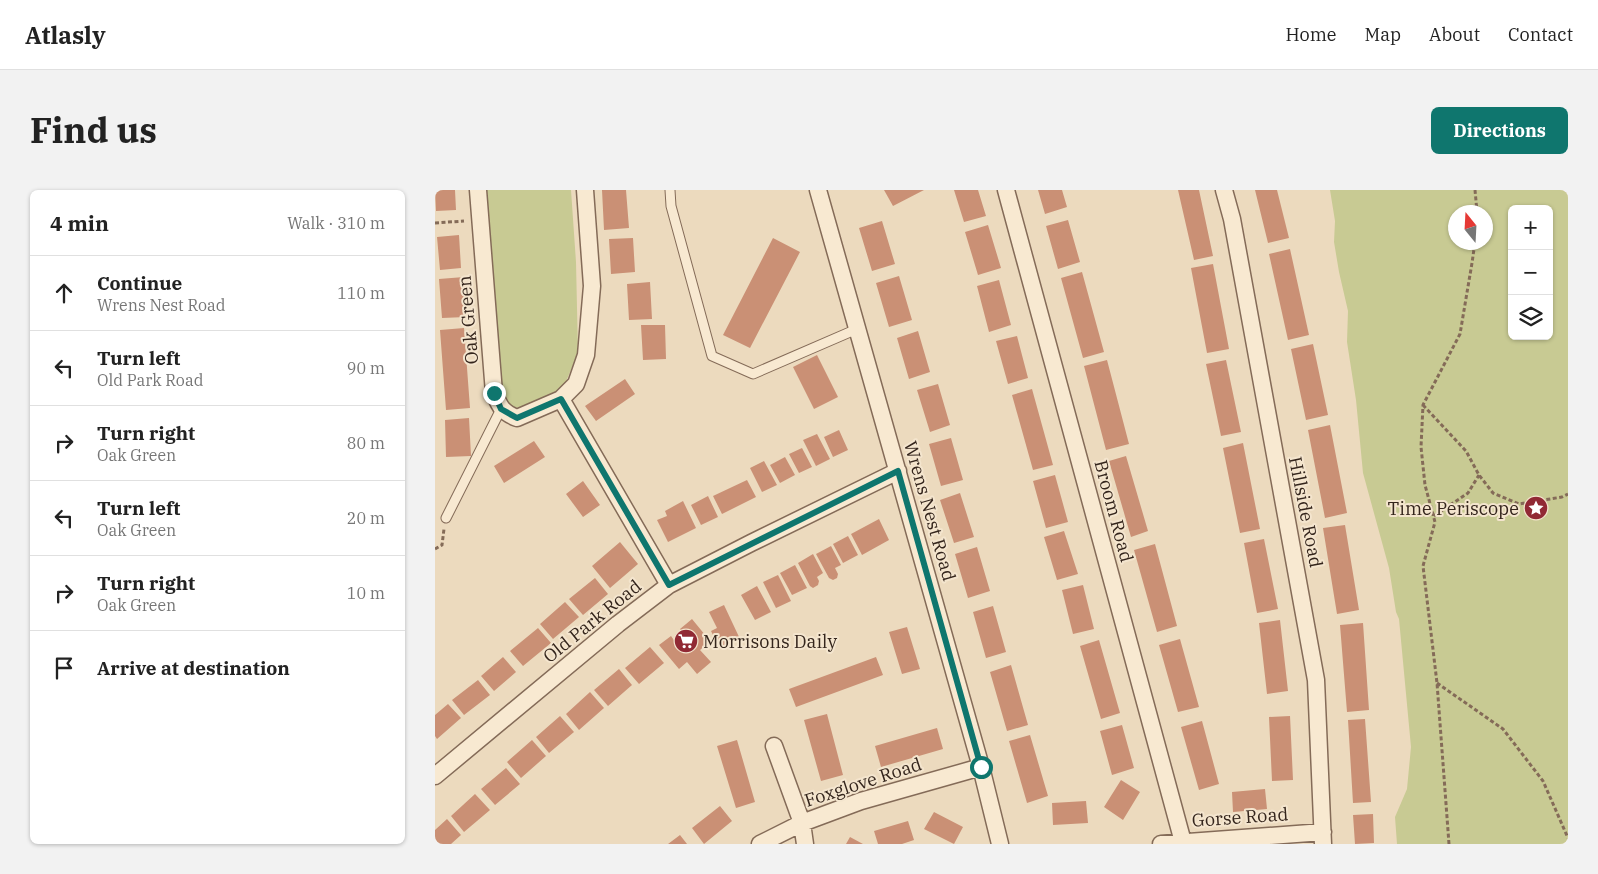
<!DOCTYPE html>
<html lang="en">
<head>
<meta charset="utf-8">
<style>
	body { margin:0; font-family:"IBM Plex Serif",serif; background:#f2f2f2; color:#222 }
	.controls { position:absolute; right:15px; top:15px; display:grid; overflow:hidden; border-radius:8px; box-shadow:0 1px 4px #0004 }
	.controls button { width:45px; height:45px; display:grid; place-items:center; padding:0; border:0; border-bottom:1px solid #e0e0e0; background:#fff; color:#222; font:25px sans-serif }
	.compass { position:absolute; left:1013px; top:15px; width:45px; height:45px; border-radius:50%; background:#fff; box-shadow:0 1px 4px #0004; rotate:342deg }
	.stop { position:absolute; width:15px; height:15px; margin:-11px; border:4px solid #0f766e; border-radius:50%; background:#fff }
	.stop.end { background:#0f766e; border-color:#fff; box-shadow:0 1px 5px #0008 }
	.list { margin:0; padding:0; list-style:none }
	h2 { display:flex; justify-content:space-between; align-items:center; height:65px; margin:0; padding:0 20px; font-size:21px }
	h2 small { font-size:16px; font-weight:400; color:#767676 }
	.list li { display:grid; grid-template-columns:32px 1fr auto; gap:15px; align-items:center; box-sizing:border-box; height:75px; padding:0 20px; border-top:1px solid #e0e0e0 }
	.list b { display:block; font-size:19px; white-space:nowrap }
	.list p { margin:0; font-size:16px; white-space:nowrap; color:#767676 }
	.list em { font-size:16px; font-style:normal; color:#767676 }
	.icon { flex:none; width:28px; height:28px; fill:none; stroke:currentColor; stroke-width:2; stroke-linecap:round; stroke-linejoin:round }
	.map { position:relative; flex:none; width:1133px; height:654px; overflow:hidden; border-radius:8px }
	header { display:flex; align-items:center; gap:30px; box-sizing:border-box; height:70px; padding:0 25px; background:#fff; border-bottom:1px solid #e0e0e0 }
	header strong { font-size:24px }
	nav { display:flex; gap:28px; margin-inline-start:auto; font-size:18px }
	.intro { display:flex; align-items:center; justify-content:space-between; box-sizing:border-box; height:120px; padding:0 30px }
	h1 { margin:0; font-size:35px }
	.button { padding:12px 22px; border-radius:8px; background:#0f766e; color:#fff; font-size:18px; font-weight:700 }
	main { display:flex; gap:30px; padding:0 30px }
	aside { flex:1; background:#fff; border-radius:8px; box-shadow:0 1px 4px #0004 }
	.map>svg:first-child { display:block }
	.green { fill:#c8ca93; fill-rule:evenodd }
	.building { fill:#ca9075 }
	.lines { fill:none; stroke-linecap:round; stroke-linejoin:round }
	.service-casing { stroke:#846b58; stroke-width:11 }
	.minor-casing { stroke:#846b58; stroke-width:19 }
	.path { stroke:#846b58; stroke-width:3; stroke-dasharray:4 2.5; stroke-linecap:butt }
	.service { stroke:#f8e9d1; stroke-width:9 }
	.minor { stroke:#f8e9d1; stroke-width:16 }
	.route { stroke:#0f766e; stroke-width:6 }
	.labels { text-anchor:middle; dominant-baseline:central; stroke-width:4; stroke-linejoin:round; paint-order:stroke }
	.street-label { font-size:18px; fill:#34251c; stroke:#f4e5ce }
	.poi-label { font-size:18px; fill:#34251c; stroke:#f4e5ce; text-anchor:end }
</style>
</head>
<body>
<header>
<strong>Atlasly</strong>
<nav><a>Home</a><a>Map</a><a>About</a><a>Contact</a></nav>
</header>
<div class="intro"><h1>Find us</h1><a class="button">Directions</a></div>
<main>
<aside>
<h2>4 min<small>Walk · 310 m</small></h2>
<ul class="list">
<li><svg class="icon" aria-label="ahead" viewBox="0 0 24 24"><path d="M12 20V5M6 11l6-6 6 6"/></svg><div><b>Continue</b><p>Wrens Nest Road</p></div><em>110 m</em></li>
<li><svg class="icon" aria-label="left" viewBox="0 0 24 24"><path d="M17 20v-9H6M10 6l-5 5 5 5"/></svg><div><b>Turn left</b><p>Old Park Road</p></div><em>90 m</em></li>
<li><svg class="icon" aria-label="right" viewBox="0 0 24 24"><path d="M7 20v-9h11M14 6l5 5-5 5"/></svg><div><b>Turn right</b><p>Oak Green</p></div><em>80 m</em></li>
<li><svg class="icon" aria-label="left" viewBox="0 0 24 24"><path d="M17 20v-9H6M10 6l-5 5 5 5"/></svg><div><b>Turn left</b><p>Oak Green</p></div><em>20 m</em></li>
<li><svg class="icon" aria-label="right" viewBox="0 0 24 24"><path d="M7 20v-9h11M14 6l5 5-5 5"/></svg><div><b>Turn right</b><p>Oak Green</p></div><em>10 m</em></li>
<li><svg class="icon" aria-label="arrive" viewBox="0 0 24 24"><path d="M6 21V4h12l-3 4 3 4H6"/></svg><div><b>Arrive at destination</b></div></li>
</ul>
</aside>
<div class="map">
<svg width="1133" height="654" viewBox="0 0 1133 654">
	<rect width="100%" height="100%" fill="#ecdabe"/>
	<path class="green" d="M48,0H136L141,72L143,163L127,201L92,218L76,217L67,206Z
		M895,0H1133V654H962L960,627L972,599L976,557L964,429L961,422L954,378L928,283L921,210L912,152L913,121L904,82L899,52L900,31ZM1077,19H1114V146H1077ZM1021,22H1050V52H1021Z"/>
	<path class="building" d="M0,0H20L21,20L1,21Z
		M167,0H191L194,38L169,40Z
		M449,0H489L458,16Z
		M519,0H543L551,26L529,32Z
		M603,0H627L632,17L610,24Z
		M743,0H764L778,66L759,70Z
		M820,0H842L854,48L833,53Z
		M633,30L645,72L623,79L611,36Z
		M447,31L460,74L437,81L424,38Z
		M553,35L566,78L543,85L530,42Z
		M24,45L26,78L5,80L2,47Z
		M198,48L200,82L176,84L174,49Z
		M338,48L365,62L315,158L288,145Z
		M855,59L874,145L853,150L834,64Z
		M778,74L794,159L772,163L756,78Z
		M647,82L669,162L648,168L626,88Z
		M464,86L477,130L454,137L441,93Z
		M29,87L31,127L7,128L4,89Z
		M564,90L576,135L554,142L542,96Z
		M215,92L217,129L194,130L192,94Z
		M206,135H230L231,169L208,170Z
		M29,138L35,218L11,220L5,140Z
		M483,141L495,182L474,189L462,148Z
		M582,146L593,188L573,194L561,151Z
		M878,154L893,225L871,230L856,159Z
		M382,165L403,207L379,219L358,177Z
		M672,170L694,254L671,260L649,176Z
		M791,170L806,242L786,246L771,174Z
		M190,189L200,204L161,231L150,216Z
		M503,194L515,235L495,242L482,200Z
		M597,199L618,275L598,280L577,205Z
		M34,228L36,266L11,267L10,230Z
		M895,235L912,323L890,328L873,240Z
		M404,240L413,260L398,267L389,247Z
		M382,244L395,269L381,276L368,250Z
		M516,248L528,290L506,296L494,254Z
		M99,251L110,267L69,293L59,276Z
		M808,253L825,339L805,343L788,258Z
		M367,258L377,277L364,283L354,264Z
		M691,266L713,341L696,347L674,271Z
		M350,267L360,285L345,293L335,275Z
		M329,271L342,295L327,302L315,278Z
		M620,285L633,332L611,338L598,291Z
		M312,290L321,307L287,324L278,306Z
		M148,291L165,315L148,327L131,304Z
		M525,303L539,347L519,353L505,310Z
		M273,306L283,327L266,335L256,315Z
		M248,311L261,338L233,352L222,330L232,326L230,321Z
		M444,329L454,350L427,365L416,344Z
		M910,335L924,420L902,424L888,338Z
		M629,341L643,384L622,390L609,347Z
		M413,346L423,365L408,373L398,354Z
		M829,349L843,419L822,423L809,353Z
		M185,352L203,374L175,398L157,376Z
		M720,354L742,436L722,442L699,360Z
		M396,356L406,375L400,378L403,384L402,388L398,390L394,388L381,364Z
		M542,357L555,401L533,408L520,364Z
		M378,364L388,383L382,387L384,391L383,395L378,398L375,396L363,373Z
		M360,375L372,398L357,405L345,383Z
		M343,385L356,411L341,418L328,392Z
		M160,388L173,404L148,425L134,409Z
		M648,395L659,439L638,444L627,400Z
		M322,396L336,422L320,430L306,405Z
		M130,412L144,427L118,449L105,434Z
		M289,415L305,449L285,459L276,441L282,438L274,422Z
		M558,416L571,462L551,468L538,422Z
		M257,429L275,451L265,460L276,472L262,484L252,472L244,479L224,455L236,446L241,453L250,445L245,439Z
		M845,430L853,501L832,504L824,433Z
		M928,433L934,520L912,522L905,435Z
		M472,437L485,479L467,484L454,442Z
		M103,438L116,453L88,476L75,461Z
		M745,449L764,517L743,522L724,455Z
		M664,450L685,523L666,529L645,456Z
		M215,457L229,473L204,494L190,478Z
		M68,467L81,482L59,501L46,486Z
		M441,467L448,485L361,517L354,499Z
		M576,475L593,535L572,541L555,482Z
		M184,479L197,495L173,516L159,500Z
		M43,490L55,505L29,525L17,510Z
		M155,502L169,518L144,540L131,524Z
		M13,514L26,528L2,549L0,546V525Z
		M392,524L408,585L386,591L369,530Z
		M125,526L139,542L114,563L101,547Z
		M855,526L858,590L837,591L834,527Z
		M930,529L936,612L918,613L913,530Z
		M767,531L784,594L764,600L746,537Z
		M687,535L699,578L677,585L665,541Z
		M502,538L508,559L446,577L440,556Z
		M595,545L613,606L592,613L574,551Z
		M97,550L111,566L86,588L72,572Z
		M302,550L320,612L301,618L282,556Z
		M71,578L85,594L60,615L46,599Z
		M686,590L705,602L688,630L669,617Z
		M830,599L832,619L798,622L797,602Z
		M40,604L55,620L29,642L16,626Z
		M651,611L653,633L618,635L617,613Z
		M285,616L297,631L269,654L257,638Z
		M499,622L528,637L519,654L489,639Z
		M938,624L939,653L920,654L918,625Z
		M12,629L26,645L16,654H0V640Z
		M473,631L479,650L467,654H443L439,641Z
		M245,645L252,654H233Z
		M415,647L428,654H411Z"/>
	<g class="lines">
		<g class="service-casing">
			<path id="service" d="M235,0L236,16L277,166L318,184L422,139
				M11,328L66,219"/>
		</g>
		<g class="minor-casing">
			<path id="minor" d="M43,0L59,203C65,217 67,222 82,228L126,209
				M150,0L157,96L151,165L141,194L126,209L234,395
				M383,0L546,577L565,654
				M571,0L748,652
				M789,0L797,29L881,490L888,654
				M339,556L367,633L370,654
				M0,586L183,434L234,395L316,353L463,281
				M325,654L367,633L426,611L546,577
				M726,654L888,642"/>
		</g>
		<path class="path" d="M1040,0L1042,22
			M0,33L29,31
			M988,215L1031,261L1044,285L1058,303L1084,314L1127,307L1133,304
			M999,326L1033,303L1044,285
			M0,359L7,355L9,339
			M1002,493L1068,539L1108,591L1133,648
			M1014,654L1002,493L988,376L1000,332L990,295L986,257L988,215L1025,144L1037,73L1040,52"/>
		<use href="#service" class="service"/>
		<use href="#minor" class="minor"/>
	</g>
	<g class="lines">
		<path class="route" d="M59,203L66,219L82,228L126,209L234,395L463,281L546,577"/>
	</g>
	<defs>
		<g id="sight-disc" transform="scale(1.25)"><circle r="9.5" fill="#912934" stroke="#f4e5ce"/><path d="M0-6L1.8-2.2L6-1.7L2.9 1.2L3.7 5.4L0 3.3L-3.7 5.4L-2.9 1.2L-6-1.7L-1.8-2.2Z" fill="#fff"/></g>
		<g id="supermarket-disc" transform="scale(1.25)"><circle r="9.5" fill="#912934" stroke="#f4e5ce"/><path d="M-6-5.5h2.5l.6 2H6L4.5 2H-2.5L-4.4-4H-6ZM-1.5 3.2a1.3 1.3 0 1 0 .1 0ZM3 3.2a1.3 1.3 0 1 0 .1 0Z" fill="#fff"/></g>
	</defs>
	<g fill-rule="evenodd">
		<use href="#sight-disc" x="1101" y="318"/>
		<use href="#supermarket-disc" x="251" y="451"/>
	</g>
	<g class="labels">
		<g class="street-label">
			<text transform="translate(33 130) rotate(-95)">Oak Green</text>
			<text transform="translate(495 321) rotate(74)">Wrens Nest Road</text>
			<text transform="translate(679 321) rotate(75)">Broom Road</text>
			<text transform="translate(871 322) rotate(79)">Hillside Road</text>
			<text transform="translate(157 431) rotate(-39)">Old Park Road</text>
			<text transform="translate(428 592) rotate(-18)">Foxglove Road</text>
			<text transform="translate(805 627) rotate(-4)">Gorse Road</text>
		</g>
		<g class="poi-label">
			<text x="1084" y="318">Time Periscope</text>
			<text x="268" y="451" text-anchor="start">Morrisons Daily</text>
		</g>
	</g>
</svg>
<div class="controls">
<button>+</button>
<button>−</button>
<button><svg class="icon" aria-label="layers" viewBox="0 0 24 24"><path d="M12 4l9 5-9 5-9-5zM3 14l9 5 9-5"/></svg></button>
</div>
<svg class="compass" viewBox="-18 -18 36 36"><path d="M0-13l5 13h-10z" fill="#e53935"/><path d="M0 13l5-13h-10z" fill="#767676"/></svg>
<div class="stop" style="left:546px;top:577px"></div>
<div class="stop end" style="left:59px;top:203px"></div>
</div>
</main>
</body>
</html>
